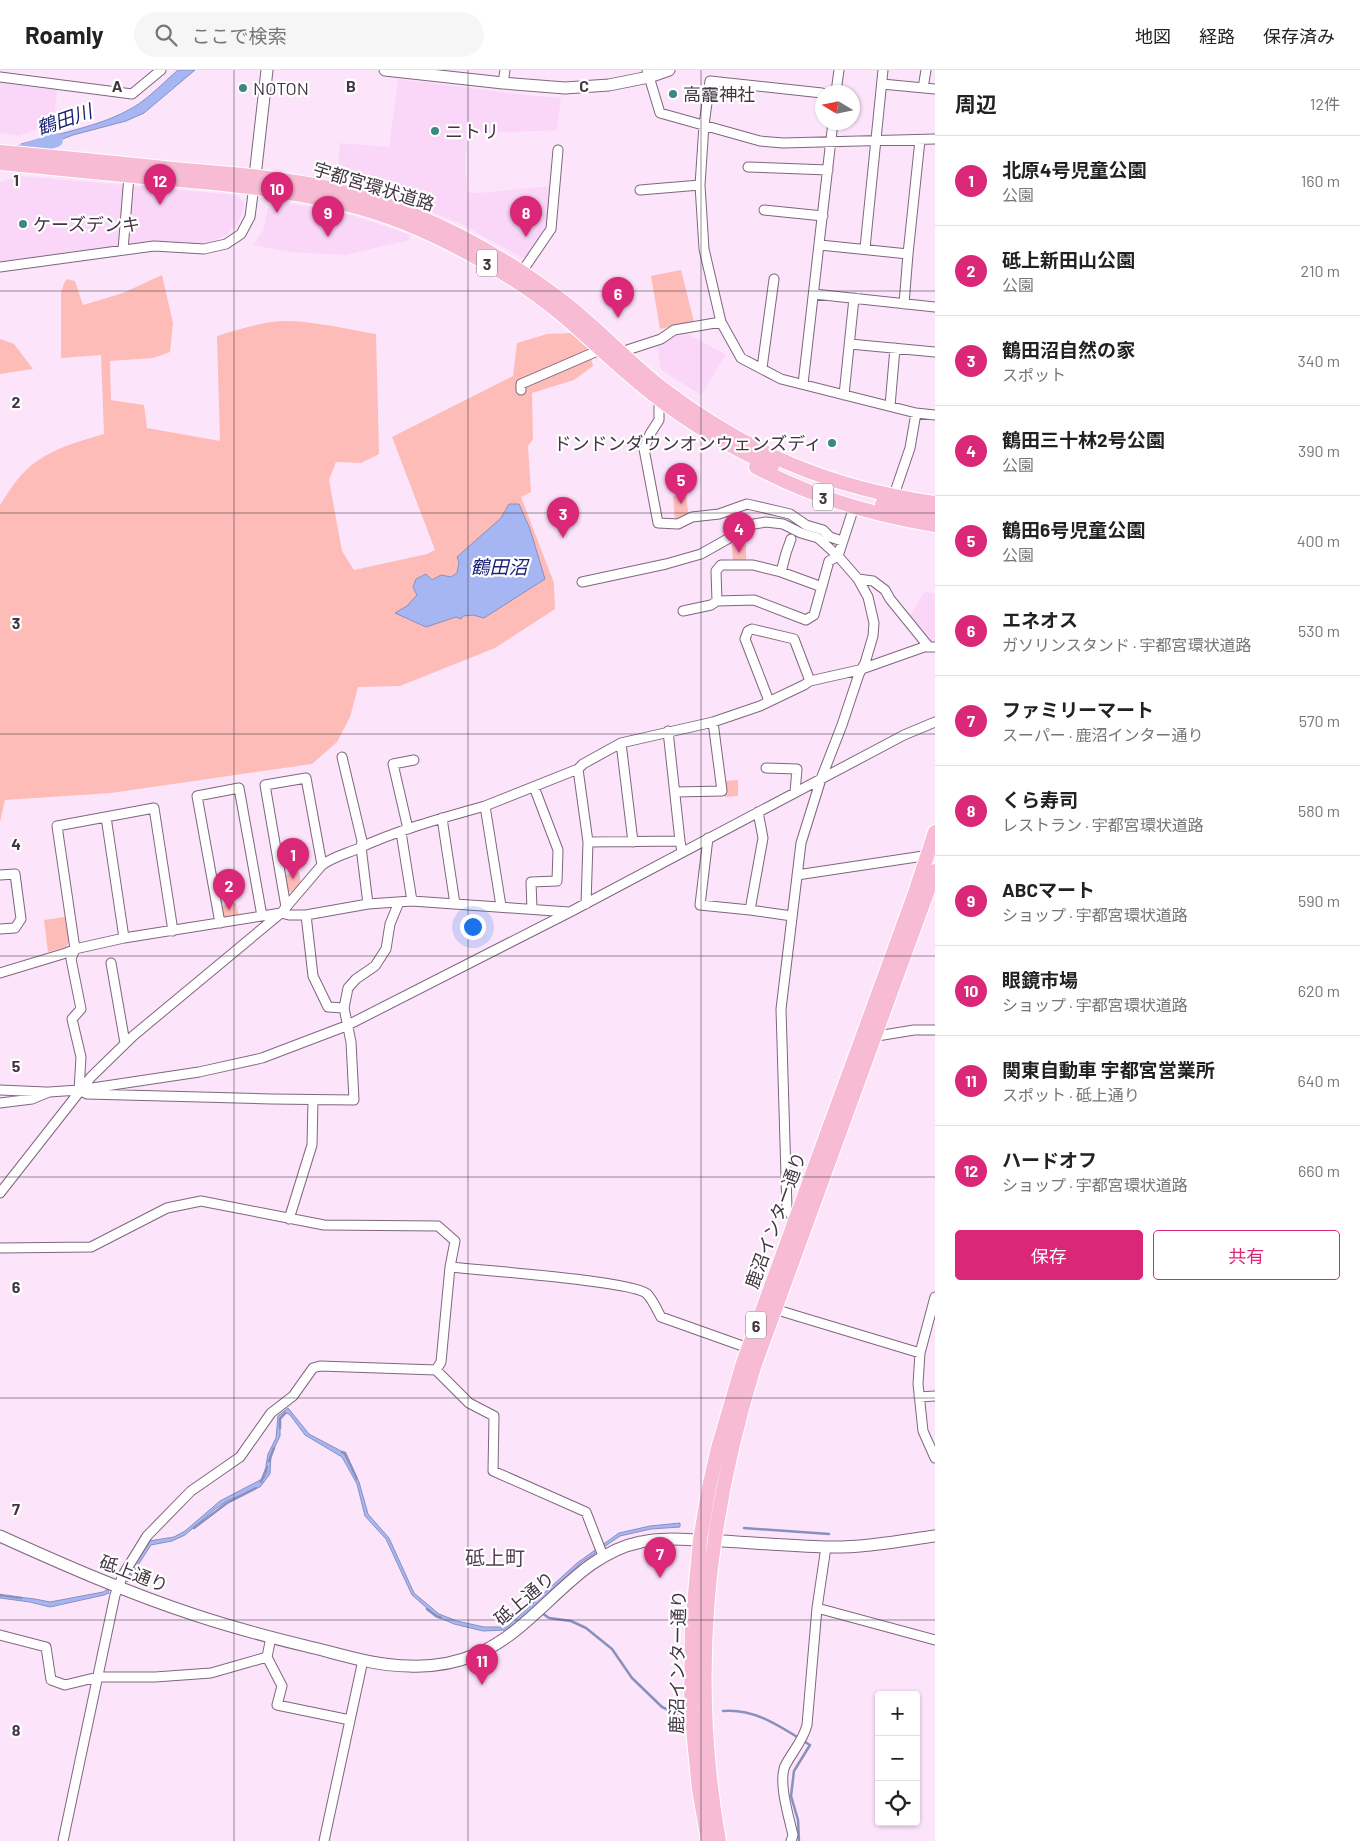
<!DOCTYPE html>
<html lang="ja">
<head>
<meta charset="utf-8">
<style>
	body { margin:0; font-family:Barlow,"Noto Sans JP",sans-serif; background:#f6f6f6; color:#222 }
	.controls { position:absolute; right:15px; bottom:15px; display:grid; overflow:hidden; border-radius:5px; box-shadow:0 1px 4px #0004 }
	.controls button { width:45px; height:45px; display:grid; place-items:center; padding:0; border:0; border-bottom:1px solid #e0e0e0; background:#fff; color:#222; font:25px sans-serif }
	.compass { position:absolute; left:815px; top:15px; width:45px; height:45px; border-radius:50%; background:#fff; box-shadow:0 1px 4px #0004; rotate:280deg }
	.you { position:absolute; left:472px; top:856px; width:18px; height:18px; margin:-12px; border:4px solid #fff; border-radius:50%; background:#1a73e8; box-shadow:0 0 0 8px #1a73e833 }
	.badge { display:grid; place-items:center; width:32px; height:32px; border-radius:50%; background:#db2777; color:#fff; font-size:16px; font-weight:700 }
	.pin { position:absolute; translate:-50% -41px; filter:drop-shadow(0 1px 2px #0008) }
	.pin::after { content:''; position:absolute; top:26px; width:18px; height:15px; background:inherit; clip-path:polygon(0 0,100% 0,50% 100%) }
	.list { margin:0; padding:0; list-style:none }
	h2 { display:flex; justify-content:space-between; align-items:center; height:65px; margin:0; padding:0 20px; font-size:21px }
	h2 small { font-size:16px; font-weight:400; color:#767676 }
	.list li { display:grid; grid-template-columns:32px 1fr auto; gap:15px; align-items:center; box-sizing:border-box; height:90px; padding:0 20px; border-top:1px solid #e0e0e0 }
	.list b { display:block; font-size:19px; white-space:nowrap }
	.list p { margin:0; font-size:16px; white-space:nowrap; color:#767676 }
	.list em { font-size:16px; font-style:normal; color:#767676 }
	.actions { display:flex; gap:10px; padding:15px 20px }
	.actions a { flex:1; padding:11px 0; border:1px solid #db2777; border-radius:5px; text-align:center; font-size:18px; color:#db2777 }
	.actions .main { background:#db2777; color:#fff }
	.icon { flex:none; width:28px; height:28px; fill:none; stroke:currentColor; stroke-width:2; stroke-linecap:round; stroke-linejoin:round }
	.map { position:relative; flex:none; width:935px; height:1771px; overflow:hidden }
	header { display:flex; align-items:center; gap:30px; box-sizing:border-box; height:70px; padding:0 25px; background:#fff; border-bottom:1px solid #e0e0e0 }
	header strong { font-size:24px }
	nav { display:flex; gap:28px; margin-inline-start:auto; font-size:18px }
	.search { width:350px; height:45px; background:#f6f6f6; display:flex; align-items:center; gap:12px; box-sizing:border-box; padding:0 18px; border-radius:28px; color:#767676; font-size:19px }
	main { display:flex }
	aside { flex:1; background:#fff }
	.map>svg:first-child { display:block }
	.built { fill:#fad7f8 }
	.green { fill:#febcb8 }
	.water { fill:#a6b6f3; stroke:#8890be }
	.lines { fill:none; stroke-linecap:round; stroke-linejoin:round }
	.stream { stroke:#8890be; stroke-width:2.5 }
	.river { stroke:#a6b6f3; stroke-width:14 }
	.minor-casing { stroke:#7f667e; stroke-width:11 }
	.tertiary-casing { stroke:#7f667e; stroke-width:13 }
	.primary-casing { stroke:#fff; stroke-width:16 }
	.minor { stroke:#fff; stroke-width:9 }
	.tertiary { stroke:#fff; stroke-width:11 }
	.primary { stroke:#f7bcd4; stroke-width:14 }
	.grid { fill:none; stroke:#423641; stroke-width:1; stroke-opacity:0.55 }
	.poi-dot { fill:#3e8682; stroke:#fff; stroke-width:2 }
	.labels { text-anchor:middle; dominant-baseline:central; stroke-width:4.5; stroke-linejoin:round; paint-order:stroke }
	.shield { fill:#fff; stroke:#7b727a; stroke-width:1 }
	.shield-label { font-size:16px; font-weight:bold; fill:#423641 }
	.poi-label { font-size:18px; fill:#423641; stroke:#fff; text-anchor:start }
	.street-label { font-size:18px; fill:#423641; stroke:#fff }
	.water-label { font-size:19px; font-style:italic; fill:#1e2277; stroke:#fff }
	.quarter-label { font-size:20px; fill:#574056; stroke:#fff }
	.grid-label { font-size:16px; text-anchor:middle; font-weight:bold; fill:#423641; stroke:#fff; stroke-width:4.5; stroke-linejoin:round; paint-order:stroke }
</style>
</head>
<body>
<header>
<strong>Roamly</strong>
<div class="search"><svg class="icon" aria-label="search" viewBox="0 0 24 24"><circle cx="10" cy="10" r="6"/><path d="M15 15l6 6"/></svg>ここで検索</div>
<nav><a>地図</a><a>経路</a><a>保存済み</a></nav>
</header>
<main>
<div class="map">
<svg width="935" height="1771" viewBox="0 0 935 1771">
	<rect width="100%" height="100%" fill="#fce5fb"/>
	<path class="built" d="M398,9L525,25L561,28L557,60L490,63L468,61L465,91L467,122L477,123L552,116L549,155L527,187L522,188L463,155L398,129L337,108L340,73L389,77Z
		M0,11L58,18L53,53L19,66L0,63Z
		M21,106L237,125L244,133L242,144L236,156L226,165L206,175L0,193V112Z
		M269,131L314,137L355,146L410,165L409,170L346,185L290,182L253,175L264,159Z
		M683,261L726,285L701,325L661,300L657,275L675,262Z
		M925,521L935,524V572L926,571L908,548Z"/>
	<path class="green" d="M681,200L694,252L660,259L651,206Z
		M162,205L173,253L170,282L153,288L110,291L111,330L144,335L147,358L220,371L217,266C237,260 259,253 280,251C312,250 345,259 376,264L379,384L361,393L336,392L329,410L342,481L354,500L427,484L435,480L392,367L513,306L517,273L547,264L572,263L587,272L593,296L574,310L532,323L533,369L528,376L531,422L521,427L554,513L555,539L495,578L400,616L358,617L350,647L337,672L312,694L111,723L5,730L0,752V435C6,426 11,417 18,409C39,382 73,373 104,364L101,285L61,288V223L64,213L67,209L75,211L83,235L123,223Z
		M0,269L14,274L33,299L0,304Z
		M686,425L688,442L686,446L675,451L673,426Z
		M746,467V492H733L732,474Z
		M738,710V726L725,727V711Z
		M299,802L301,813L293,823L288,821L285,805Z
		M236,833L239,846L225,848L222,845L220,836Z
		M65,847L69,872L66,877L48,882L44,850Z"/>
	<path class="water" d="M178,0H195L144,43L126,51L73,65L44,76L21,74C56,64 103,56 134,37C150,27 164,12 178,0Z
		M509,434H519L530,459L545,509L484,548L473,545L463,546L461,549L456,547L426,557L395,543L407,536L417,525L413,517L416,509L426,504L432,510L441,505L451,507L457,503L459,492L457,487L501,448Z
		M288,1338L309,1364L343,1382L359,1412L368,1444L389,1468L414,1523L439,1544L457,1551L484,1557H507L577,1493L619,1463L650,1456L680,1453V1457L651,1459L620,1466L582,1492L523,1547L506,1560L483,1561L454,1554L436,1546L412,1525L386,1469L365,1446L357,1414L342,1387L305,1365L290,1345L287,1343L280,1348V1366L271,1385L270,1404L260,1417L227,1431L215,1439L185,1465L172,1471L151,1475L127,1512L125,1510L149,1471L174,1467L185,1461L220,1431L264,1408L267,1403L266,1395L268,1384L276,1368L278,1346Z
		M108,1519L109,1523L104,1525L50,1537L30,1532L0,1528V1525L35,1529L50,1532L103,1522Z"/>
	<g class="lines">
		<path class="stream" d="M280,1358V1349L285,1343
			M342,1382L345,1383L357,1409
			M269,1391L274,1378
			M261,1412L267,1397
			M194,1458L227,1433L256,1418
			M744,1458L829,1464
			M0,1525L21,1528
			M427,1539L436,1546L441,1548
			M542,1543L549,1548L571,1551L586,1558L612,1579L632,1608L662,1637L677,1644
			M723,1641C756,1638 782,1658 810,1675L794,1701L791,1726L798,1750L799,1771"/>
		<path class="river" d="M14,84L56,70"/>
		<g class="minor-casing">
			<path id="minor" d="M647,0L660,43L760,71L783,73L935,69
				M0,7L132,24L161,0
				M503,13L505,0
				M882,14L935,19
				M923,18L926,0
				M836,22L839,0
				M822,23L710,11L704,55L700,115L704,179L721,252L741,288L781,309L916,343L935,345
				M748,97L828,100
				M640,120L700,115
				M764,140L823,146
				M820,175L908,184L904,234
				M865,178L883,0
				M123,180L129,106
				M908,184L920,70
				M0,197L154,176L204,179L226,174L241,164L250,147L254,116
				M521,203L551,159L558,80
				M814,224L935,237
				M850,274L935,282
				M621,282L661,269L674,260L721,252
				M762,298L774,209
				M803,314L833,52
				M521,320V314L602,279
				M844,325L854,228
				M659,329V350L650,364L644,379L658,453L678,454L692,447L719,444L747,434L790,444L806,455L823,460L830,467L842,471
				M890,336L895,278
				M896,419L910,378L916,343
				M781,502L786,483L791,469
				M858,509L873,511L885,520L890,529L929,577
				M582,512L666,494L701,484L754,454L766,452L783,454L801,463L818,468L838,486L829,491L814,545L806,550L754,530L717,531L711,535L683,541
				M717,531L716,501L721,495H753L781,502L822,517
				M769,631L745,569L748,561L752,559L794,569L810,611
				M668,661L680,771
				M621,673L633,772
				M342,687L362,771L361,777L368,834
				M766,698L797,699L795,722
				M578,699L588,772L680,771L682,782
				M675,722L722,721L713,652
				M485,736L578,699L583,694L621,673L713,652L760,636L804,615L810,611L859,600L924,577H935
				M106,747L124,868
				M442,748L455,834
				M408,759L393,694L414,690
				M401,762L412,831
				M708,768L700,835L750,840L763,768L758,742
				M0,805L15,804L21,849L15,858L0,859
				M797,805L930,785
				M586,834L588,772
				M286,837L265,715L306,708L322,795
				M532,839L531,812L557,811L558,780L534,717
				M750,840L792,846
				M220,853L197,726L239,718L262,846
				M111,893L125,973
				M0,903L66,883L75,879L57,756L154,738L173,861
				M344,938L348,918L356,909L375,896L386,879L390,854L399,832
				M871,967L914,960H935
				M0,1020L46,1022
				M79,1020L81,987L72,949L81,939L71,889L75,879L124,868L281,843L289,845H306L368,834L412,831L569,842
				M81,1021L87,1024L271,1029L354,1030L351,972L344,938L328,937L313,906L306,845
				M0,1033L32,1029L49,1022L79,1020L199,1002L262,988L346,956L570,842L904,665L935,652
				M0,1123L91,1007L133,966L281,843L322,795C333,787 345,784 357,779C398,760 442,748 485,736L501,836
				M289,1149L312,1075L313,1030
				M798,1153L795,1151L787,1139L781,939L801,773L821,709L842,655L859,604L865,593L873,566L874,553L868,527L858,509L838,486L854,437
				M0,1178L91,1177L167,1138L201,1131L324,1155L438,1156L455,1171L450,1197L441,1292L436,1300
				M450,1197C479,1200 634,1211 647,1224C653,1230 657,1240 661,1247L751,1279
				M774,1239L920,1283L935,1227
				M920,1283L918,1314L923,1361L935,1388
				M919,1327L935,1326
				M817,1538L935,1570
				M0,1565L46,1577L51,1610L65,1615L98,1607H155L211,1603L267,1587L271,1567
				M267,1587L282,1616L277,1635L350,1650
				M63,1771L115,1525L123,1505L147,1466L191,1421L240,1387L271,1343L293,1326L313,1298L320,1296L436,1300L469,1333L494,1346L493,1401L586,1442L603,1486
				M324,1771L363,1590
				M791,1771L793,1765C789,1748 778,1712 785,1696C792,1682 803,1671 807,1655L817,1538L826,1477"/>
		</g>
		<g class="tertiary-casing">
			<path id="tertiary" d="M385,0L503,13L565,18L609,15L649,7L669,0
				M254,115L267,0
				M0,1466C64,1495 128,1523 195,1545C231,1557 269,1567 306,1576C340,1584 374,1596 409,1596C432,1597 456,1593 477,1584C539,1558 574,1485 641,1472C659,1468 677,1469 696,1470C739,1471 782,1476 826,1477C862,1478 899,1471 935,1466"/>
		</g>
		<g class="primary-casing">
			<path id="primary" d="M0,82C58,87 116,93 174,99C217,103 260,105 302,113C355,122 410,141 458,165C497,185 536,210 570,237C602,263 631,294 663,319C748,383 830,418 935,433
				M0,93C51,98 102,103 154,108C220,113 284,119 349,135C410,150 467,180 519,213C563,241 598,279 638,312C678,346 724,374 772,396
				M756,397C812,427 873,445 935,455
				M882,434L935,444
				M708,1771L699,1719L691,1639L692,1557L700,1470L709,1417L718,1378L743,1293L915,823L935,762
				M719,1771C690,1608 706,1454 754,1297L935,801"/>
		</g>
		<use href="#minor" class="minor"/>
		<use href="#tertiary" class="tertiary"/>
		<use href="#primary" class="primary"/>
	</g>
	<path class="grid" d="M234,0V1771M468,0V1771M701,0V1771M0,221H935M0,443H935M0,664H935M0,886H935M0,1107H935M0,1328H935M0,1550H935"/>
	<g class="poi-dot">
		<circle cx="243" cy="18" r="5"/>
		<circle cx="673" cy="24" r="5"/>
		<circle cx="435" cy="61" r="5"/>
		<circle cx="23" cy="154" r="5"/>
		<circle cx="832" cy="373" r="5"/>
	</g>
	<g class="labels">
		<g class="shield">
			<rect x="477" y="179.5" width="20" height="27" rx="4"/>
			<rect x="813" y="413.5" width="20" height="27" rx="4"/>
			<rect x="746" y="1241.5" width="20" height="27" rx="4"/>
		</g>
		<g class="shield-label">
			<text x="487" y="193">3</text>
			<text x="823" y="427">3</text>
			<text x="756" y="1255">6</text>
		</g>
		<g class="poi-label">
			<text x="253" y="18">NOTON</text>
			<text x="683" y="24">高靇神社</text>
			<text x="445" y="61">ニトリ</text>
			<text x="33" y="154">ケーズデンキ</text>
			<text x="822" y="373" text-anchor="end">ドンドンダウンオンウェンズディ</text>
		</g>
		<g class="street-label">
			<text transform="translate(374 116) rotate(17)">宇都宮環状道路</text>
			<text transform="translate(775 1150) rotate(-70)">鹿沼インター通り</text>
			<text transform="translate(134 1503) rotate(21)">砥上通り</text>
			<text transform="translate(524 1528) rotate(-40)">砥上通り</text>
			<text transform="translate(677 1592) rotate(-89)">鹿沼インター通り</text>
		</g>
		<g class="water-label">
			<text transform="translate(64 49) rotate(-19)">鶴田川</text>
			<text x="499" y="496">鶴田沼</text>
		</g>
		<g class="quarter-label">
			<text x="495" y="1487">砥上町</text>
		</g>
	</g>
	<g class="grid-label">
		<text x="117" y="22">A</text>
		<text x="351" y="22">B</text>
		<text x="584" y="22">C</text>
		<text x="16" y="116">1</text>
		<text x="16" y="338">2</text>
		<text x="16" y="559">3</text>
		<text x="16" y="780">4</text>
		<text x="16" y="1002">5</text>
		<text x="16" y="1223">6</text>
		<text x="16" y="1445">7</text>
		<text x="16" y="1666">8</text>
	</g>
</svg>
<div class="controls">
<button>+</button>
<button>−</button>
<button><svg class="icon" aria-label="locate" viewBox="0 0 24 24"><circle cx="12" cy="12" r="6"/><path d="M12 2v4M12 18v4M2 12h4M18 12h4"/></svg></button>
</div>
<svg class="compass" viewBox="-18 -18 36 36"><path d="M0-13l5 13h-10z" fill="#e53935"/><path d="M0 13l5-13h-10z" fill="#767676"/></svg>
<div class="you"></div>
<div class="pin badge" style="left:293px;top:809px">1</div>
<div class="pin badge" style="left:229px;top:840px">2</div>
<div class="pin badge" style="left:563px;top:468px">3</div>
<div class="pin badge" style="left:739px;top:483px">4</div>
<div class="pin badge" style="left:681px;top:434px">5</div>
<div class="pin badge" style="left:618px;top:248px">6</div>
<div class="pin badge" style="left:660px;top:1508px">7</div>
<div class="pin badge" style="left:526px;top:167px">8</div>
<div class="pin badge" style="left:328px;top:167px">9</div>
<div class="pin badge" style="left:277px;top:143px">10</div>
<div class="pin badge" style="left:482px;top:1615px">11</div>
<div class="pin badge" style="left:160px;top:135px">12</div>
</div>
<aside>
<h2>周辺<small>12件</small></h2>
<ul class="list">
<li><span class="badge">1</span><div><b>北原4号児童公園</b><p>公園</p></div><em>160 m</em></li>
<li><span class="badge">2</span><div><b>砥上新田山公園</b><p>公園</p></div><em>210 m</em></li>
<li><span class="badge">3</span><div><b>鶴田沼自然の家</b><p>スポット</p></div><em>340 m</em></li>
<li><span class="badge">4</span><div><b>鶴田三十林2号公園</b><p>公園</p></div><em>390 m</em></li>
<li><span class="badge">5</span><div><b>鶴田6号児童公園</b><p>公園</p></div><em>400 m</em></li>
<li><span class="badge">6</span><div><b>エネオス</b><p>ガソリンスタンド · 宇都宮環状道路</p></div><em>530 m</em></li>
<li><span class="badge">7</span><div><b>ファミリーマート</b><p>スーパー · 鹿沼インター通り</p></div><em>570 m</em></li>
<li><span class="badge">8</span><div><b>くら寿司</b><p>レストラン · 宇都宮環状道路</p></div><em>580 m</em></li>
<li><span class="badge">9</span><div><b>ABCマート</b><p>ショップ · 宇都宮環状道路</p></div><em>590 m</em></li>
<li><span class="badge">10</span><div><b>眼鏡市場</b><p>ショップ · 宇都宮環状道路</p></div><em>620 m</em></li>
<li><span class="badge">11</span><div><b>関東自動車 宇都宮営業所</b><p>スポット · 砥上通り</p></div><em>640 m</em></li>
<li><span class="badge">12</span><div><b>ハードオフ</b><p>ショップ · 宇都宮環状道路</p></div><em>660 m</em></li>
</ul>
<div class="actions"><a class="main">保存</a><a>共有</a></div>
</aside>
</main>
</body>
</html>
